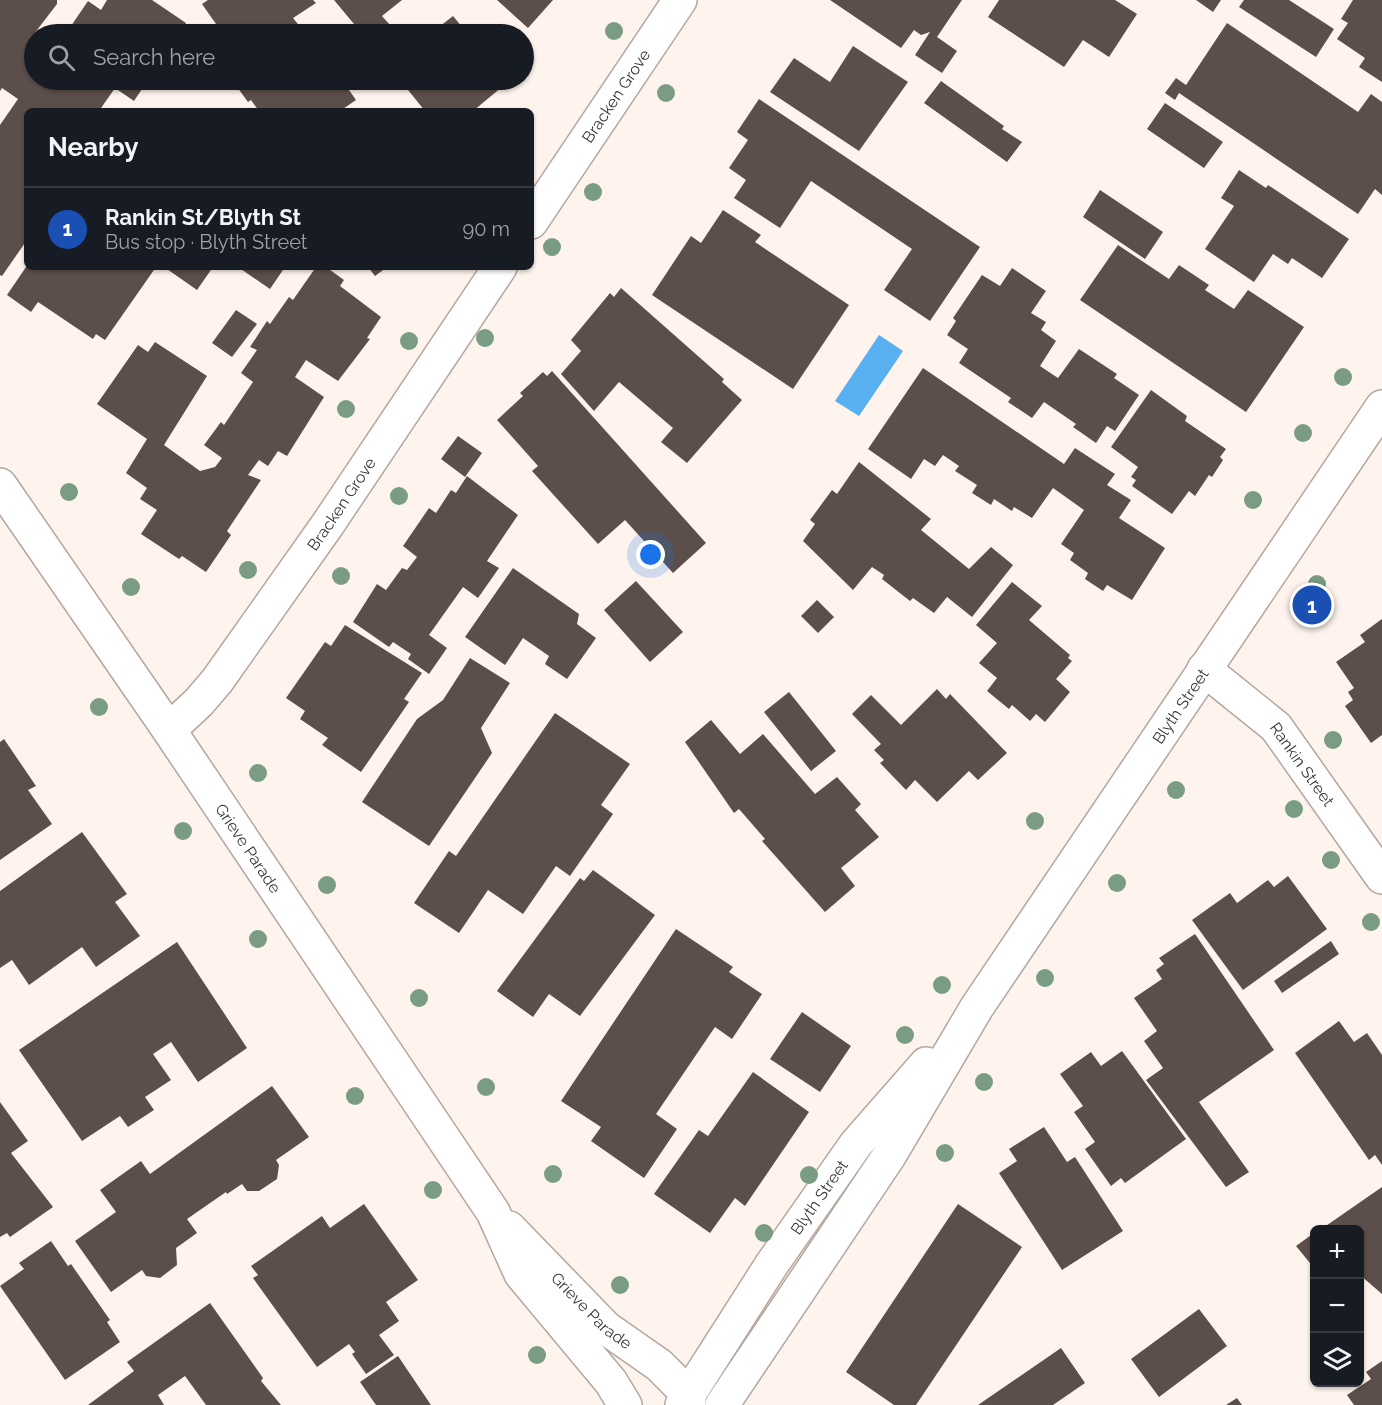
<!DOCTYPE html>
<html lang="en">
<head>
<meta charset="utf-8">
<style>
	body { margin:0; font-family:Raleway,sans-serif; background:#242831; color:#f1f3f6 }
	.controls { position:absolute; right:18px; bottom:18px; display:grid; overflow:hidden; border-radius:9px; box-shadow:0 2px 4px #0004 }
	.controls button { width:54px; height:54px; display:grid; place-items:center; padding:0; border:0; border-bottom:2px solid #363941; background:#171b24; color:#f1f3f6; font:30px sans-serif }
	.you { position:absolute; left:651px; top:555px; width:21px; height:21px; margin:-15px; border:4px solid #fff; border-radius:50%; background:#1a73e8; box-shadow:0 0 0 9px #1a73e833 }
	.badge { display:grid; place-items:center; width:39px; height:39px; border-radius:50%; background:#7c3aed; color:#fff; font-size:20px; font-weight:700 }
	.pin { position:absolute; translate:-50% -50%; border:3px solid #fff; box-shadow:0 2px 6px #0006 }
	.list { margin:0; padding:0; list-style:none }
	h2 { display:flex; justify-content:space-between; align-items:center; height:78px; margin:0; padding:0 24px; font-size:26px }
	h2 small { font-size:20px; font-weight:400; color:#9ea1a6 }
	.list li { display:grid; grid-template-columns:39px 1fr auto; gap:18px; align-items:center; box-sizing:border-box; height:84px; padding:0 24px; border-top:2px solid #363941 }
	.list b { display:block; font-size:22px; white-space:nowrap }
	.list p { margin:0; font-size:20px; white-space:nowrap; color:#9ea1a6 }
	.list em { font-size:20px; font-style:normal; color:#9ea1a6 }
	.icon { flex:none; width:33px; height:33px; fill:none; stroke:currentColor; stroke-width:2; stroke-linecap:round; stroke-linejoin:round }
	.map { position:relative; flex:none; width:1382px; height:1405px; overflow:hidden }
	.search { position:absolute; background:#171b24; box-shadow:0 2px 4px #0004; left:24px; top:24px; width:510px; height:66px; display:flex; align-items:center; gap:15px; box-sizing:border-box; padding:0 21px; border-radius:33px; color:#9ea1a6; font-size:22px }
	.panel { position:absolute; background:#171b24; box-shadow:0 2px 4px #0004; left:24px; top:108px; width:510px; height:162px; border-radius:9px }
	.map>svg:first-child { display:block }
	.water { fill:#58b0f1 }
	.building { fill:#5c4f4b }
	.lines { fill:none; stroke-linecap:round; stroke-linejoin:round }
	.minor-casing { stroke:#b3a79f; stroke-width:36 }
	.tertiary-casing { stroke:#b3a79f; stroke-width:36 }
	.minor { stroke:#fff; stroke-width:33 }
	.tertiary { stroke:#fff; stroke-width:33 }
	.tree { fill:#799c83 }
	.labels { text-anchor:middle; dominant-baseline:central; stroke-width:6; stroke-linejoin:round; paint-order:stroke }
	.street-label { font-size:16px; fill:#3c3733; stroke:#fff }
</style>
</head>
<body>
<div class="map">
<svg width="1382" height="1405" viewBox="0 0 1382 1405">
	<rect width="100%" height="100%" fill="#fef4ed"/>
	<path class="water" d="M879,335L903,351L859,416L835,401Z"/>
	<path class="building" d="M0,0H57V4L34,34V80H148L134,101L115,88L99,111H27V240L2,276L0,275V125L18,99L2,88L0,91Z
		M107,0H152L186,23L179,34H61L68,24L71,26L88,1L101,10Z
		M208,0H313L316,3L293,18L306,34H223L202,4Z
		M334,0H402L382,16L398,34H354L359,30Z
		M497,0H553L528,28Z
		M830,0H962L937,37L957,51L942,73L915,55L930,32L921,35L914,30L901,48Z
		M999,0H1115L1137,14L1109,57L1083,40L1064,67L988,17Z
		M1196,0H1221L1213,12Z
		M1244,0H1289L1334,29L1316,57L1239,7Z
		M1353,0H1382V82L1359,67L1365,58L1337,39L1348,23L1341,19Z
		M453,16L468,34H430Z
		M1227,23L1358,112L1371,94L1382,102V195L1375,189L1358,214L1179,93L1175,100L1165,93L1176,78L1186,85Z
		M853,46L908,82L859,151L770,92L794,58L830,82Z
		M232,80H342L356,100L340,111H259L251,100L248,102Z
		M400,80H505L508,82L473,111H425Z
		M941,81L1004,126L1002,129L1022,142L1007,162L924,103Z
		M759,99L980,247L930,321L884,290L912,249L811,181L780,228L734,198L746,180L729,168L748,140L737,132Z
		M1165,103L1223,142L1204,168L1147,129Z
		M1239,170L1266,188L1268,185L1349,239L1322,278L1292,258L1288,264L1273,254L1254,282L1205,249L1234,206L1221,198Z
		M1100,190L1163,232L1145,259L1083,217Z
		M723,210L761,235L755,242L849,305L793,389L652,295L691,236L701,243Z
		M1118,245L1169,279L1179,265L1209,285L1205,290L1234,309L1248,290L1304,327L1246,412L1080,300Z
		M26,267H156L105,340L96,334L93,339L38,302L31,312L7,295Z
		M164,267H213L197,290Z
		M238,267H285L270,289Z
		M316,267H326L344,280L340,286L381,317L367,338L370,339L338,381L306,360L295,377L324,397L287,456L278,451L268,466L259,460L248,475L261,480L227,531L231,535L206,572L182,556L179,559L141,534L157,510L140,499L147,488L126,473L147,439L97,404L138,345L148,352L155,342L207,376L164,445L200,471L215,467L222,458L204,445L221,422L224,425L253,382L241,373L257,350L250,347L267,321L270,324L289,297L293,300Z
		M368,267H387L375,276Z
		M1012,268L1046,291L1031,313L1046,322L1041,330L1056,341L1040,366L1058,378L1079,349L1117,374L1114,378L1139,395L1115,431L1107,426L1096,443L1073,427L1076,424L1044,402L1032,418L1008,402L1011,398L959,363L968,349L947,335L956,321L953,318L982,275L1000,286Z
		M621,288L724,379L722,382L742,400L687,463L661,442L673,428L619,382L594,411L561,374L581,351L571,340L610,293L614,297Z
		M236,310L257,324L232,357L212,343Z
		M923,368L1064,464L1075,448L1115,474L1107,485L1131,500L1119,518L1165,548L1132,600L1107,585L1103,591L1085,579L1088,573L1070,560L1074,553L1061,544L1084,510L1053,488L1032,518L1014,507L1012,511L994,499L991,505L972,493L977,485L955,471L959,466L943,455L935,466L924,459L911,479L868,449Z
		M552,371L706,543L673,573L625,520L598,544L532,471L538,466L497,420L523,396L520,393L543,372L547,376Z
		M1151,390L1187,416L1185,421L1226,449L1220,457L1223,460L1212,477L1209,475L1195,496L1189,491L1172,514L1132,486L1136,480L1131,477L1138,467L1111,447Z
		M458,436L482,453L465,477L441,459Z
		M859,462L931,519L921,530L969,569L991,547L1013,565L972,617L947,597L934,613L913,598L910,601L882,579L884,575L872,567L853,590L803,541L815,524L810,520L832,490L837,494Z
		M467,476L518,515L487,561L499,568L478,598L463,587L429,635L447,648L429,674L408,659L411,654L393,642L389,647L353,622L377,584L386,590L402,568L407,570L417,557L403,546L429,508L436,513L451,490L456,493Z
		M513,568L579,614L577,624L596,638L567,679L545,664L549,656L523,638L505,665L465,637Z
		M636,581L683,632L650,662L604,610Z
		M1012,582L1042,606L1029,620L1070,655L1068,658L1072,661L1056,679L1070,692L1045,722L1036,714L1030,721L1012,705L1009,709L987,691L997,678L979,663L997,643L976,625Z
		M817,600L834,617L818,633L801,616Z
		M1382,619V735L1371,743L1345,706L1353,700L1348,692L1354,688L1336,662L1365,642L1360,635Z
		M345,625L422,673L404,699L409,702L361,772L322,745L328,738L300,719L305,711L286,698L325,642L331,646Z
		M470,658L510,683L481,728L492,753L429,846L362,802L417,719L443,700Z
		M937,689L946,699L950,694L1007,753L978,780L969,771L937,802L915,780L906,790L880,763L884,760L874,750L881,744L852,714L871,695L901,725Z
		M789,692L836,751L811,771L764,712Z
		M555,713L630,764L601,805L613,814L570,876L556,866L523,914L488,890L459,933L414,903L449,851L456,856Z
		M711,720L740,754L763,734L815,794L837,777L861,804L855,810L879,837L841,868L855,886L825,912L762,841L765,839L739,809L734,813L685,742Z
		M4,739L36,786L28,790L52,824L0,860V742Z
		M82,832L127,894L115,902L140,936L96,967L82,947L29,985L12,960L0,968V891Z
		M593,870L655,915L580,1016L549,994L533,1017L497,991L580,878L584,881Z
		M1288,876L1327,929L1243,990L1192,920L1230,893L1237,903L1268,880L1274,887Z
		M676,929L733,967L729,972L762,994L732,1039L715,1027L656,1114L677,1129L644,1178L591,1141L601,1127L561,1101Z
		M1195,934L1274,1050L1199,1102L1249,1172L1226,1187L1146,1080L1163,1068L1144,1041L1157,1031L1134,998L1162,979L1156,970L1164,964L1159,958Z
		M1331,941L1339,954L1282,993L1274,981Z
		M177,942L247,1048L198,1082L171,1042L153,1054L171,1080L145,1097L154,1110L128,1127L120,1116L82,1141L19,1050Z
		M802,1012L851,1046L820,1092L770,1059Z
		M1339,1021L1354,1042L1367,1033L1382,1055V1165L1375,1155L1369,1160L1295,1053Z
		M1122,1051L1186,1139L1125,1183L1121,1178L1111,1186L1085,1149L1095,1142L1074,1112L1083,1106L1060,1074L1091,1052L1101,1066Z
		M753,1072L809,1112L745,1206L735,1198L710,1233L654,1194L699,1130L708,1136Z
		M272,1086L309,1137L276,1160L279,1165L277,1179L259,1191H247L242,1184L227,1194L226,1192L187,1219L197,1233L176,1248L177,1265L160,1278L146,1276L142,1270L111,1292L75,1241L116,1212L100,1190L141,1161L150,1174Z
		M0,1102L28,1141L11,1153L53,1207L10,1237L7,1233L0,1237Z
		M1044,1127L1067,1162L1075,1157L1123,1231L1062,1270L999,1173L1017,1161L1009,1149Z
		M1382,1187V1294L1360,1275V1230H1320Z
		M364,1204L418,1280L386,1302L399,1321L379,1335L394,1355L366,1374L352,1354L355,1352L349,1344L317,1367L253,1278L258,1275L251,1266L322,1216L330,1228Z
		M958,1204L1022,1247L916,1405H894L846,1372Z
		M1314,1233V1268L1296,1246Z
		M51,1241L68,1266L71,1264L110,1320L107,1322L120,1342L65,1380L0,1286L24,1269L19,1263Z
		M210,1303L263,1378L261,1381L281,1405H206L185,1376L158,1395L164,1405H88L134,1371L127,1362Z
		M1199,1309L1227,1346L1159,1397L1131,1359Z
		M1061,1348L1085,1383L1053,1405H978Z
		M398,1356L431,1405H376L360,1382Z
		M1382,1361V1405H1354L1347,1395L1371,1379L1366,1372Z
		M1237,1398L1242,1405H1226Z"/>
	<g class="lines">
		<g class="minor-casing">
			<g id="minor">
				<path id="s1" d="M531,222L680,0"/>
				<path id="s2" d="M0,485L169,730L493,1212L521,1274L611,1382L625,1405"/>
				<path id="s3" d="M1204,669L1276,727L1382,877"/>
				<path id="s4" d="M169,730L199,702L217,681L328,524L500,267"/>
				<path id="s5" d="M509,1228L606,1328L659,1365L689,1395V1405"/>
			</g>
		</g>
		<g class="tertiary-casing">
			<g id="tertiary">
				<path id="s6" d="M682,1405L772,1264L856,1144L926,1064"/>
				<path id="s7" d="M722,1405L889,1156L977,1007L1382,407"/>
			</g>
		</g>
		<use href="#minor" class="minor"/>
		<use href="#tertiary" class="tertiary"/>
	</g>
	<g class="tree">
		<circle cx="614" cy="31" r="9"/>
		<circle cx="666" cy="93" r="9"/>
		<circle cx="593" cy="192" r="9"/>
		<circle cx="552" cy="247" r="9"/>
		<circle cx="485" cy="338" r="9"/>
		<circle cx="409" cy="341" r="9"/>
		<circle cx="1343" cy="377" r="9"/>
		<circle cx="346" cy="409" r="9"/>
		<circle cx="1303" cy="433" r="9"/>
		<circle cx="69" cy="492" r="9"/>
		<circle cx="399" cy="496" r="9"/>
		<circle cx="1253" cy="500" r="9"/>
		<circle cx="248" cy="570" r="9"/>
		<circle cx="341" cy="576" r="9"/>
		<circle cx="1317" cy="584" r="9"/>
		<circle cx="131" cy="587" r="9"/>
		<circle cx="99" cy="707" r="9"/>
		<circle cx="1333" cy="740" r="9"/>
		<circle cx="258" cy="773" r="9"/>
		<circle cx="1176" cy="790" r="9"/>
		<circle cx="1294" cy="809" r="9"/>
		<circle cx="1035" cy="821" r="9"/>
		<circle cx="183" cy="831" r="9"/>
		<circle cx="1331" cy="860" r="9"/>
		<circle cx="1117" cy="883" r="9"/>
		<circle cx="327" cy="885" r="9"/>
		<circle cx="1371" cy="922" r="9"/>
		<circle cx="258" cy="939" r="9"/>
		<circle cx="1045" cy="978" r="9"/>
		<circle cx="942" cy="985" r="9"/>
		<circle cx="419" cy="998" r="9"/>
		<circle cx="905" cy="1035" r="9"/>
		<circle cx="984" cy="1082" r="9"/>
		<circle cx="486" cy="1087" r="9"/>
		<circle cx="355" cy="1096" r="9"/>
		<circle cx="945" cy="1153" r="9"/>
		<circle cx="553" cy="1174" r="9"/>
		<circle cx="809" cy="1175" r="9"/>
		<circle cx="433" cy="1190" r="9"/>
		<circle cx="764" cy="1233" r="9"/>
		<circle cx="620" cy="1285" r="9"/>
		<circle cx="537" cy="1355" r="9"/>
	</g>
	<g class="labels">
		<g class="street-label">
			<text stroke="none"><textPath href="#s1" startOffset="152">Bracken Grove</textPath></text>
			<text stroke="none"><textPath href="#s4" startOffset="285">Bracken Grove</textPath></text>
			<text stroke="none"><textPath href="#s7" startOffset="836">Blyth Street</textPath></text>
			<text stroke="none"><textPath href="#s3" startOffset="138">Rankin Street</textPath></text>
			<text stroke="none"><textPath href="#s2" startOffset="440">Grieve Parade</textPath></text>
			<text stroke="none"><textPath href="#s6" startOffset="249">Blyth Street</textPath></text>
			<text stroke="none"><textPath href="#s5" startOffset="117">Grieve Parade</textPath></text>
		</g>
	</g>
</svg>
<div class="controls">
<button>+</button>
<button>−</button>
<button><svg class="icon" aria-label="layers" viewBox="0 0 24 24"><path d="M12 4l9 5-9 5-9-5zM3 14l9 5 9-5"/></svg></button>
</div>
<div class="you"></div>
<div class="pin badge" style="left:1312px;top:605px;background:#1a4fb4">1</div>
<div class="search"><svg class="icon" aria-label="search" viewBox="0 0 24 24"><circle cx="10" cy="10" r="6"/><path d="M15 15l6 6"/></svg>Search here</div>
<section class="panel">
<h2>Nearby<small></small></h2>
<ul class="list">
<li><span class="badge" style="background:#1a4fb4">1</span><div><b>Rankin St/Blyth St</b><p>Bus stop · Blyth Street</p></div><em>90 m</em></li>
</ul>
</section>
</div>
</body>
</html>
